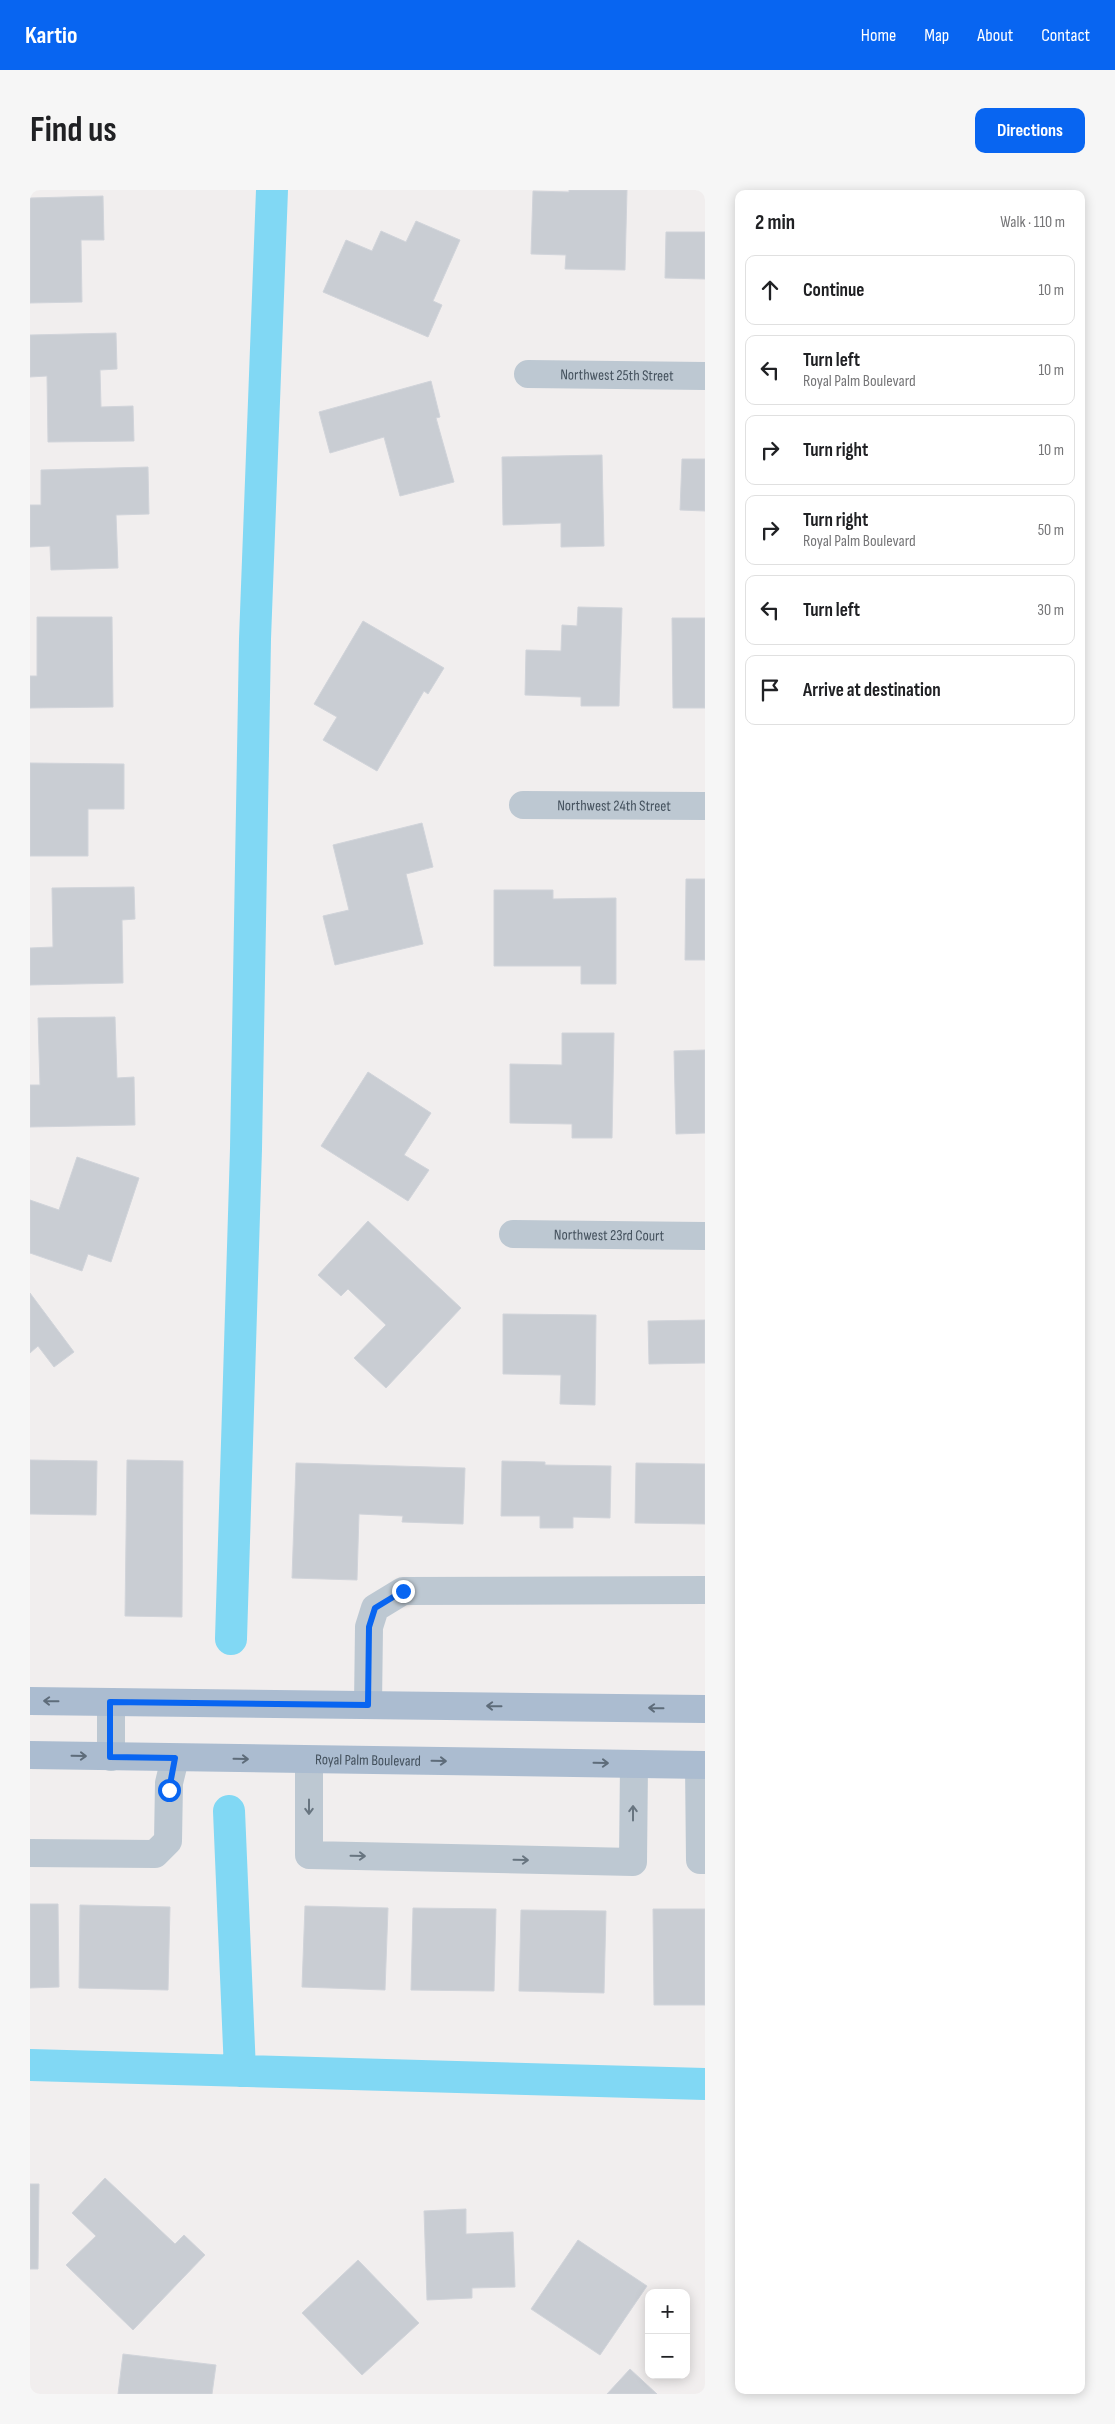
<!DOCTYPE html>
<html lang="en">
<head>
<meta charset="utf-8">
<style>
	body { margin:0; font-family:"Sofia Sans Condensed",sans-serif; background:#f6f6f6; color:#202124 }
	.controls { position:absolute; right:15px; bottom:15px; display:grid; overflow:hidden; border-radius:10px; box-shadow:0 2px 12px #0003 }
	.controls button { width:45px; height:45px; display:grid; place-items:center; padding:0; border:0; border-bottom:1px solid #e0e0e0; background:#fff; color:#202124; font:25px sans-serif }
	.stop { position:absolute; width:15px; height:15px; margin:-11px; border:4px solid #0865f1; border-radius:50%; background:#fff }
	.stop.end { background:#0865f1; border-color:#fff; box-shadow:0 1px 5px #0008 }
	.list { margin:0; padding:0; list-style:none }
	h2 { display:flex; justify-content:space-between; align-items:center; height:65px; margin:0; padding:0 20px; font-size:21px }
	h2 small { font-size:16px; font-weight:400; color:#757577 }
	.list li { display:grid; grid-template-columns:32px 1fr auto; gap:15px; align-items:center; box-sizing:border-box; height:70px; margin:0 10px 10px; padding:0 10px; border:1px solid #e0e0e0; border-radius:10px }
	.list b { display:block; font-size:19px; white-space:nowrap }
	.list p { margin:0; font-size:16px; white-space:nowrap; color:#757577 }
	.list em { font-size:16px; font-style:normal; color:#757577 }
	.icon { flex:none; width:28px; height:28px; fill:none; stroke:currentColor; stroke-width:2; stroke-linecap:round; stroke-linejoin:round }
	.map { position:relative; flex:none; width:675px; height:2204px; overflow:hidden; border-radius:10px }
	header { display:flex; align-items:center; gap:30px; box-sizing:border-box; height:70px; padding:0 25px; background:#0865f1; color:#fff }
	header strong { font-size:24px }
	nav { display:flex; gap:28px; margin-inline-start:auto; font-size:18px }
	.intro { display:flex; align-items:center; justify-content:space-between; box-sizing:border-box; height:120px; padding:0 30px }
	h1 { margin:0; font-size:35px }
	.button { padding:12px 22px; border-radius:10px; background:#0865f1; color:#fff; font-size:18px; font-weight:700 }
	main { display:flex; gap:30px; padding:0 30px }
	aside { flex:1; background:#fff; border-radius:10px; box-shadow:0 2px 12px #0003 }
	.map>svg:first-child { display:block }
	.lines { fill:none; stroke-linecap:round; stroke-linejoin:round }
	.canal { stroke:#81d8f4; stroke-width:32 }
	.building { fill:#c9cdd3; stroke:#d1d4da }
	.minor { stroke:#bdc8d2; stroke-width:28 }
	.major { stroke:#abbcd0; stroke-width:28 }
	.oneway { stroke:#5e6c7a }
	.oneway2 { stroke:#687580 }
	.route { stroke:#0865f1; stroke-width:6 }
	.labels { text-anchor:middle; dominant-baseline:central; stroke-width:4; stroke-linejoin:round; paint-order:stroke }
	.street-label { font-size:15px; fill:#44515d; stroke:#fff }
</style>
</head>
<body>
<header>
<strong>Kartio</strong>
<nav><a>Home</a><a>Map</a><a>About</a><a>Contact</a></nav>
</header>
<div class="intro"><h1>Find us</h1><a class="button">Directions</a></div>
<main>
<div class="map">
<svg width="675" height="2204" viewBox="0 0 675 2204">
	<rect width="100%" height="100%" fill="#f1eeee"/>
	<g class="lines">
		<path class="canal" d="M201,1449L216,959L225,449L242,0
			M199,1621L210,1881
			M0,1875L675,1894"/>
	</g>
	<path class="building" d="M539,0H597L595,80L535,79L536,65L501,64L503,1L539,2Z
		M73,6L74,50H51L52,112L0,113V8Z
		M386,31L430,50L403,111L412,115L398,147L293,102L316,50L342,61L351,41L376,52Z
		M636,42H675V89L635,88Z
		M86,143L87,179L70,180L71,217L103,216L104,251L18,252L17,186L0,187V145Z
		M401,191L410,227L406,228L424,292L370,306L354,247L300,263L289,222Z
		M572,265L574,356L531,357V333L473,335L472,267Z
		M652,269H675V321L650,320Z
		M118,277L119,324L86,325L88,378L21,380L20,356L0,357V315H11V280Z
		M548,417L592,418L589,516H551V507L495,505L496,460L531,461L532,435L547,436Z
		M7,427H82L83,517L0,518V486H7Z
		M642,428H675V518H643Z
		M333,431L414,478L398,504L394,501L347,581L293,550L307,527L284,514Z
		M0,573L94,574V619H58V666H0Z
		M392,633L403,677L376,684L393,754L305,775L293,726L319,720L303,655Z
		M656,689H675V770H655Z
		M104,697L105,729L92,730L93,793L0,795V758L23,757L22,698Z
		M464,700H523V709L586,708V794H551V776H464Z
		M85,827L87,888L104,887L105,935L0,937V895H10L8,828Z
		M532,843H584L582,948H542V934L480,933V874L532,875Z
		M675,860V943L646,944L644,861Z
		M338,882L401,923L374,965L399,980L378,1011L291,956Z
		M47,967L109,988L81,1072L58,1064L52,1081L0,1063V1010L29,1020Z
		M338,1031L431,1118L356,1198L324,1168L356,1135L318,1099L311,1106L288,1085Z
		M0,1103L44,1162L24,1177L8,1156L0,1163Z
		M473,1124L566,1125L565,1215L530,1214L531,1185L473,1184Z
		M675,1130V1173L619,1174L618,1131Z
		M0,1270L67,1271L66,1325L0,1324Z
		M97,1270L153,1271L152,1427L95,1426Z
		M472,1271L515,1272V1275L581,1276L580,1328L543,1327V1338H510V1326H471Z
		M266,1273L435,1278L433,1334L372,1332L373,1326L329,1324L327,1390L262,1388Z
		M606,1273L675,1274V1334L605,1333Z
		M0,1714H28L29,1797L0,1798Z
		M50,1715L140,1717L138,1800L49,1798Z
		M275,1716L358,1718L355,1800L272,1797Z
		M383,1718L466,1719L464,1801L381,1800Z
		M623,1719H675V1815H624Z
		M491,1720L576,1721L574,1803L489,1801Z
		M75,1988L145,2054L154,2045L175,2065L103,2140L36,2075L66,2046L42,2023Z
		M0,1994H9L8,2079H0Z
		M436,2019V2044L483,2042L485,2097L442,2098V2108L397,2110L394,2021Z
		M548,2050L617,2096L570,2165L501,2119Z
		M328,2070L389,2133L332,2185L272,2123Z
		M93,2164L186,2175L182,2204H88Z
		M600,2179L627,2204H577Z"/>
	<g class="lines">
		<g class="minor">
			<path id="s1" d="M498,184L675,186"/>
			<path id="s2" d="M493,615L675,616"/>
			<path id="s3" d="M483,1044L675,1046"/>
			<path d="M81,1512V1567"/>
			<path d="M338,1515L339,1437L345,1418L373,1401L675,1400"/>
			<path d="M279,1570V1665L603,1672L604,1574"/>
			<path d="M669,1575L670,1670H675"/>
			<path d="M0,1663L125,1664L138,1651L139,1593L145,1568"/>
		</g>
		<g class="major">
			<path d="M0,1511L675,1519"/>
			<path id="s4" d="M0,1565L675,1575"/>
		</g>
	</g>
	<defs><path id="oneway-shaft" d="M-6 0H5M1.5-3L5.5 0L1.5 3" fill="none" stroke-width="1.6" stroke-linecap="round" stroke-linejoin="round" transform="scale(1.25)"/></defs>
	<g class="oneway">
		<use href="#oneway-shaft" transform="translate(21 1511) rotate(-179)"/>
		<use href="#oneway-shaft" transform="translate(464 1516) rotate(-179)"/>
		<use href="#oneway-shaft" transform="translate(626 1518) rotate(-179)"/>
		<use href="#oneway-shaft" transform="translate(49 1566) rotate(1)"/>
		<use href="#oneway-shaft" transform="translate(211 1569) rotate(1)"/>
		<use href="#oneway-shaft" transform="translate(409 1571) rotate(1)"/>
		<use href="#oneway-shaft" transform="translate(571 1573) rotate(1)"/>
	</g>
	<g class="oneway2">
		<use href="#oneway-shaft" transform="translate(279 1617) rotate(90)"/>
		<use href="#oneway-shaft" transform="translate(603 1623) rotate(-90)"/>
		<use href="#oneway-shaft" transform="translate(328 1666) rotate(1)"/>
		<use href="#oneway-shaft" transform="translate(491 1670) rotate(1)"/>
	</g>
	<g class="lines">
		<path class="route" d="M139,1600L145,1568L80,1567V1512L338,1515L339,1437L345,1418L373,1401"/>
	</g>
	<g class="labels">
		<g class="street-label">
			<text stroke="none"><textPath href="#s1" startOffset="89">Northwest 25th Street</textPath></text>
			<text stroke="none"><textPath href="#s2" startOffset="91">Northwest 24th Street</textPath></text>
			<text stroke="none"><textPath href="#s3" startOffset="96">Northwest 23rd Court</textPath></text>
			<text stroke="none"><textPath href="#s4" startOffset="338">Royal Palm Boulevard</textPath></text>
		</g>
	</g>
</svg>
<div class="controls">
<button>+</button>
<button>−</button>
</div>
<div class="stop" style="left:139px;top:1600px"></div>
<div class="stop end" style="left:373px;top:1401px"></div>
</div>
<aside>
<h2>2 min<small>Walk · 110 m</small></h2>
<ul class="list">
<li><svg class="icon" aria-label="ahead" viewBox="0 0 24 24"><path d="M12 20V5M6 11l6-6 6 6"/></svg><div><b>Continue</b></div><em>10 m</em></li>
<li><svg class="icon" aria-label="left" viewBox="0 0 24 24"><path d="M17 20v-9H6M10 6l-5 5 5 5"/></svg><div><b>Turn left</b><p>Royal Palm Boulevard</p></div><em>10 m</em></li>
<li><svg class="icon" aria-label="right" viewBox="0 0 24 24"><path d="M7 20v-9h11M14 6l5 5-5 5"/></svg><div><b>Turn right</b></div><em>10 m</em></li>
<li><svg class="icon" aria-label="right" viewBox="0 0 24 24"><path d="M7 20v-9h11M14 6l5 5-5 5"/></svg><div><b>Turn right</b><p>Royal Palm Boulevard</p></div><em>50 m</em></li>
<li><svg class="icon" aria-label="left" viewBox="0 0 24 24"><path d="M17 20v-9H6M10 6l-5 5 5 5"/></svg><div><b>Turn left</b></div><em>30 m</em></li>
<li><svg class="icon" aria-label="arrive" viewBox="0 0 24 24"><path d="M6 21V4h12l-3 4 3 4H6"/></svg><div><b>Arrive at destination</b></div></li>
</ul>
</aside>
</main>
</body>
</html>
